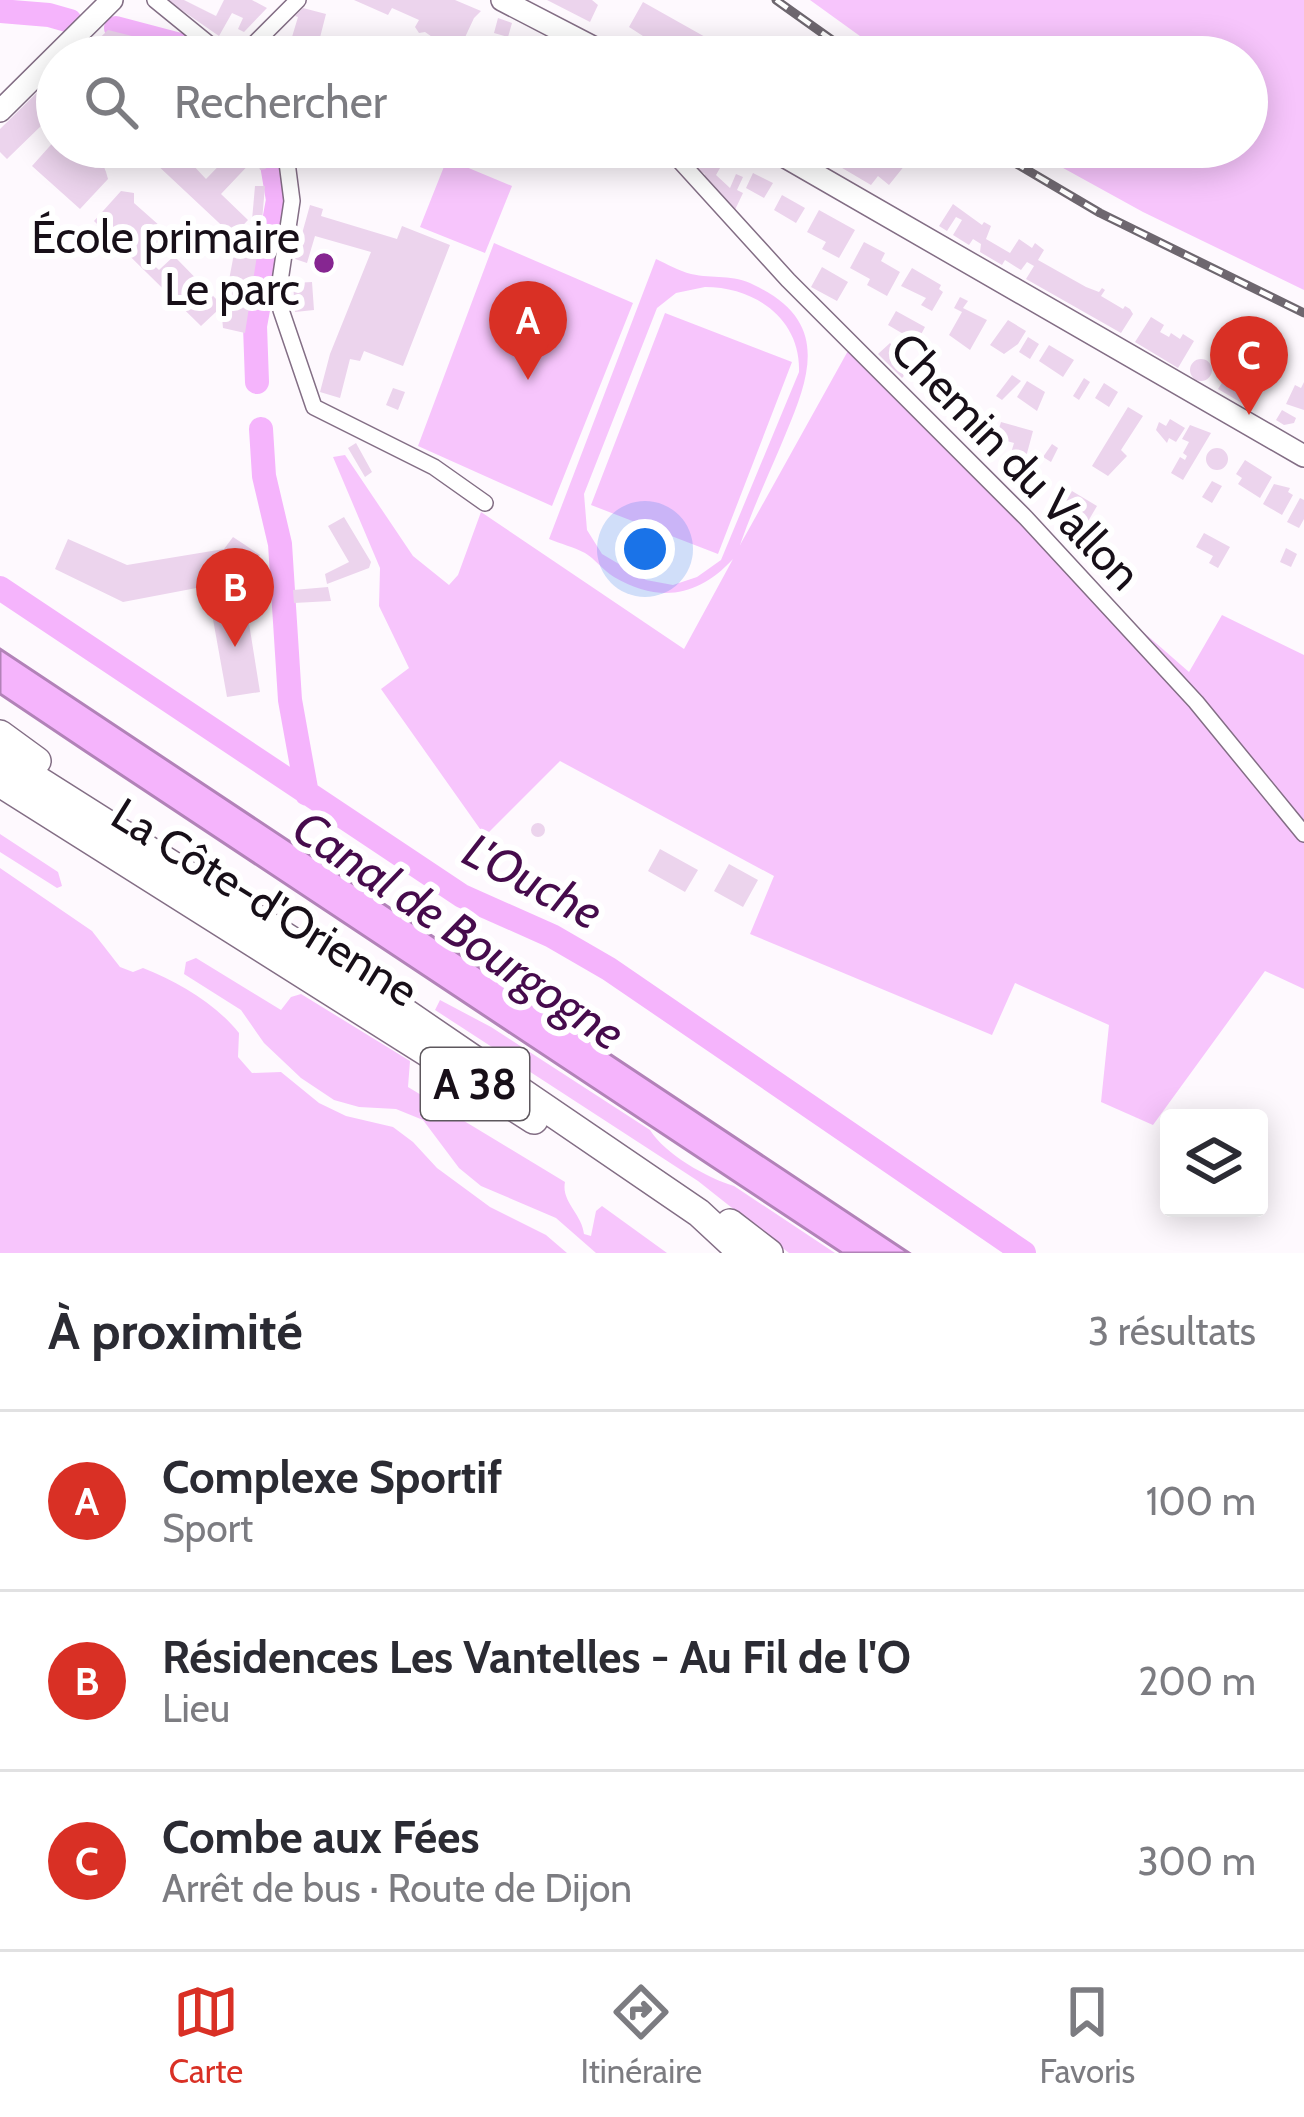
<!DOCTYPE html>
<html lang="fr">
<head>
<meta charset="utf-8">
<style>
	body { margin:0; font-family:Cabin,sans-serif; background:#f2f2f3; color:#2b2b33 }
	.controls { position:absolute; right:36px; bottom:36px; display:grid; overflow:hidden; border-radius:12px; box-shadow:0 6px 30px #0003 }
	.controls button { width:108px; height:108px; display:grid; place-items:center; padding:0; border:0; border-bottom:3px solid #e1e1e2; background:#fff; color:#2b2b33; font:60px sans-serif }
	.you { position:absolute; left:645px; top:549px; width:42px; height:42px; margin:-30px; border:9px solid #fff; border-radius:50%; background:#1a73e8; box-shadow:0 0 0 18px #1a73e833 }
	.badge { display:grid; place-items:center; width:78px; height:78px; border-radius:50%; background:#d93025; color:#fff; font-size:39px; font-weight:700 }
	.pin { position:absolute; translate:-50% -99px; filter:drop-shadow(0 3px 6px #0008) }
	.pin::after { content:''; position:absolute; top:63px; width:42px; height:36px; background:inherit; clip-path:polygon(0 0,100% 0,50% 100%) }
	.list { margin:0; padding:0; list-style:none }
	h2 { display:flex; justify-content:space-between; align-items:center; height:156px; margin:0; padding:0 48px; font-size:51px }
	h2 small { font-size:39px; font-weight:400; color:#7c7c81 }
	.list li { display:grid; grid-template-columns:78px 1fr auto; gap:36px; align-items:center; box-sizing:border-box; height:180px; padding:0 48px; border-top:3px solid #e1e1e2 }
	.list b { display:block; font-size:45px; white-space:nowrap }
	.list p { margin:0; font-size:39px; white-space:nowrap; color:#7c7c81 }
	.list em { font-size:39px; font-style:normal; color:#7c7c81 }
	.icon { flex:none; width:66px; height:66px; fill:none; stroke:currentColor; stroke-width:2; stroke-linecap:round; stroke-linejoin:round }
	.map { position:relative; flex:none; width:1304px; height:1253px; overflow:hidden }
	.search { position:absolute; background:#fff; box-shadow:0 6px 30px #0003; left:36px; right:36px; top:36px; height:132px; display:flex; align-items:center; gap:30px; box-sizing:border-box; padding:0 42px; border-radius:66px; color:#7c7c81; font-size:45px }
	.sheet { height:696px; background:#fff }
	nav { display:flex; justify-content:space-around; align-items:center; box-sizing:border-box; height:168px; border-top:3px solid #e1e1e2; background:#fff; font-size:33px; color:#7c7c81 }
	nav a { display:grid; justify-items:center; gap:6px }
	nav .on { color:#d93025 }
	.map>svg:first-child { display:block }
	.green { fill:#f7c5fc; fill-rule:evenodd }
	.water { fill:#f5b4fc; stroke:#b282b8; stroke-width:3 }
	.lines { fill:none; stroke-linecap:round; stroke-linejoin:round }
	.river { stroke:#f5b4fc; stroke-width:24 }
	.building { fill:#ecd4ed }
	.street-casing { stroke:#836e85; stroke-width:18 }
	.secondary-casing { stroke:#836e85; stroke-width:24 }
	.highway-casing { stroke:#836e85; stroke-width:30 }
	.street { stroke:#fff; stroke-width:15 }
	.secondary { stroke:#fff; stroke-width:21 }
	.highway { stroke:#fff; stroke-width:27 }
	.rail-casing { stroke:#6e676f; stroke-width:9 }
	.rail { stroke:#fff; stroke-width:4.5; stroke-dasharray:14; stroke-linecap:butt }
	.poi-dot { fill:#862691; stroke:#fff; stroke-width:4.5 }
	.labels { text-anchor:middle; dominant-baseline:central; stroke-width:12; stroke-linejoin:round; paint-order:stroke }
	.shield { fill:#fff; stroke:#5d575d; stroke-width:3 }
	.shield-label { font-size:42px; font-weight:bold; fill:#170f18 }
	.poi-label { font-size:45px; fill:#170f18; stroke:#fff; text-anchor:end }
	.street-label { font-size:45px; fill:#170f18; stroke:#fff }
	.water-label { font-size:48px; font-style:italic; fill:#460b4c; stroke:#fff }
</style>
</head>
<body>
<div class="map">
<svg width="1304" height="1253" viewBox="0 0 1304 1253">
	<rect width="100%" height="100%" fill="#fef9fe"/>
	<path class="green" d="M810,0H1304V290L1143,212L1025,147H1247V57H889Z
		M447,159L512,186L485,253L420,227Z
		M494,243L633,303L552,506L418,446Z
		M656,259C667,264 679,271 691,274C713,279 733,274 754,285C828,320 812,372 786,433C771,470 753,507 740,545L849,349L1093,588L1189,672L1222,615L1304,655V989L1265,971L1153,1125L1101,1102L1109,1025L1015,983L992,1035L750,934L774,876L560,761L485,836L381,689L409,668L379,606L380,568L333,457L345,455L413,556L449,585L458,575L481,512L684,649L733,559C699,596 660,604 614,577C603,570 595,559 585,553C574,547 561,544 549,539ZM705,287C755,287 801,319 799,372L721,560L697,577L673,585L646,580L602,554L587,530L584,494L657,308L676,293Z
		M665,313L792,362L718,554L591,505Z
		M0,834L58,872L62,886L57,888L0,852Z
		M0,868L92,931L120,967L133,972L143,968C178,982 215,1003 239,1033L238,1057L252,1073L281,1072L319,1103L346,1116L393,1127L413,1142L437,1168L490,1207L546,1235L567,1253H0Z
		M196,958L281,1010L291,997L301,994L410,1061L408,1087L565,1182C561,1202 582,1214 584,1234L591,1236L596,1211L602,1206L667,1253H596L556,1218L481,1186L459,1168L423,1120L396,1109L359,1107L334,1100L301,1078L264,1043L241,1010L184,974L186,962Z
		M440,1000L491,1027L650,1130C665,1154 707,1178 734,1186L835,1253H789L698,1181L435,1010Z"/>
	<path class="water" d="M0,649L909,1253H842L85,751L0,694Z"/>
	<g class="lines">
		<path class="river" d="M0,11L49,15L70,21
			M116,28L188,47L199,57
			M257,382L255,326L278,200L269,147
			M261,429L264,476L280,544L290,700L307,794
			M0,588L462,896L552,936L609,969L1024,1253"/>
	</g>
	<path class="building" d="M167,0H184L216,16L224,0H252L267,8L244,32L238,29L243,18L232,13L219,36Z
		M354,0H455L481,11L474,18L460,48H454L441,37L438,41L425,32L419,33L415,27L419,20L392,8L388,15Z
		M547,0H592L598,5L590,22Z
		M643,2L707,38L700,50L706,57H683L673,51L671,54L629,27Z
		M303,8L326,14L315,57H286L298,17L295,16Z
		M498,18L512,23L508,37L494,33Z
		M108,30L140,38L169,47L160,57H119L127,50L112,43L109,46L103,43L90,57H80Z
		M483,36L496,45L513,40L541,49L538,57H470L477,40Z
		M52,78L57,83V118L49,127L44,123L7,159L0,152V129Z
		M57,138V147H72L95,168L104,167L106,172L108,179L80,209L32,166Z
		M138,147H176L206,179L237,147H262L266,169L260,170L256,157L221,194L248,220L233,236Z
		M597,147H624L617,159L595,151Z
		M679,147H689L711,162L720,148L733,156L732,168H720L716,175L730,188L736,174L743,177L737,190L743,193L733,214L702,181L705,174L684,161Z
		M845,147H867L877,154L885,147L895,156L900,150L913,155L889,185L878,176L871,185L832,162Z
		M753,173L773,183L764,198L746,188Z
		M255,186H265L262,221L252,220Z
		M121,191L134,193V203L169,234L146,258L159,270L174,256L219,302L218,310L201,326L94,221Z
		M782,195L805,208L796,223L774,210Z
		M953,204L982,225L984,222L991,226L986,239L1010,253L1019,239L1032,248L1035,243L1044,250L1038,260L1086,287L1099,292L1102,288L1105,290L1101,296L1123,309L1125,306L1130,309L1133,314L1121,333L1026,279L1034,266L1027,262L1021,270L1005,260L1002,265L980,252L981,244L973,239L969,245L953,235L962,220L956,217L947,231L939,226Z
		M310,205L323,209L321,216L397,239L402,226L450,245L403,366L364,351L360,361L350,359L340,398L320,392L330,354L371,252L315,236L307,263L295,259Z
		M819,210L855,230L839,258L822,249L826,242L807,232Z
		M249,234L260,236L245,333L223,328L222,317L236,243L247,246Z
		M864,242L885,253L881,261L900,272L887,296L867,285L870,279L850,268Z
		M822,267L848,282L837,301L811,287Z
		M912,268L941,285L939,289L943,292L932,311L921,305L926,298L901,286Z
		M312,282L314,310L295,312L293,283Z
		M960,297L968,301L963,308L987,320L970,350L949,335L962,312L954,308Z
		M896,311L925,327L917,342L888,325Z
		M1151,317L1164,325L1160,332L1169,337L1171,333L1180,339L1183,334L1194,341L1178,368L1135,342Z
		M1008,320L1026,331L1018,344L1004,354L990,345Z
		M1028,337L1039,344L1030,359L1019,352Z
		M890,343L913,366L902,378L878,354Z
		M1049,345L1074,360L1063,377L1039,361Z
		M1221,354L1234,362L1230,369L1261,388L1250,408L1218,389L1227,375L1214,368Z
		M1190 370a11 11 0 1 1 22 0a11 11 0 1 1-22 0Z
		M1012,375L1021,381L1002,400L996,396Z
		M1084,378L1090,382L1079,400L1073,396Z
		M1027,381L1045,392L1037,411L1017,397Z
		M1304,382V410L1286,404L1295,385L1301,388Z
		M1104,383L1118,392L1109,407L1095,398Z
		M393,388L405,392L398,410L386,405Z
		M1128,407L1143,416L1121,450L1127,456L1108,476L1092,466Z
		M1282,410L1296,418L1294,423L1284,425L1276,420Z
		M1170,419L1185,428L1176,442L1169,438L1167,443L1156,430L1159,422L1166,426Z
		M1001,422L1033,431L1026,457L1011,453L1014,443L996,438Z
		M1190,425L1211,433L1183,480L1171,473L1180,457L1185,460L1187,456L1183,453L1189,442L1182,439Z
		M356,443L372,472L365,477L348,448Z
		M1052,444L1058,448L1051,462L1043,457Z
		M1206 459a11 11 0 1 1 22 0a11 11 0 1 1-22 0Z
		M1245,460L1272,477L1260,498L1238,484L1242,478L1236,474Z
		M1212,481L1222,486L1212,503L1202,497Z
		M1274,484L1290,488L1288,492L1293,495L1282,515L1263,504Z
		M1072,491L1097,506L1083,530L1058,515Z
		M1300,498L1304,500V519L1299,528L1287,522Z
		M344,517L371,562L369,568L327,584L325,574L349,562L328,526Z
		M1204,533L1230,547L1218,568L1209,563L1213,556L1196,547Z
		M233,537L260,555L242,580L260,692L227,697L207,586L123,602L55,569L68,539L127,565L224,549Z
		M1286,548L1297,554L1291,567L1280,562Z
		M328,587L331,601L294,603L293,590Z
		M531 830a7 7 0 1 1 14 0a7 7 0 1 1-14 0Z
		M660,849L698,870L685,892L648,871Z
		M729,864L758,880L743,907L714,891Z"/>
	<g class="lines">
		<g class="street-casing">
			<path id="street" d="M155,0L225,57
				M241,57L298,0
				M285,147L292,201L279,288L281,310L314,407L434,467L485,503
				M667,147L788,280L1026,518L1196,702L1304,834"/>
		</g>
		<g class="secondary-casing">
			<path id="secondary" d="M502,0L612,57
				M0,111L112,0
				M768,147L1304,456"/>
		</g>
		<g class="highway-casing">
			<path id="highway" d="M0,734L37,761
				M0,756L406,1013L699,1213L742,1253
				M0,783L534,1120
				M730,1223L769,1253"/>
		</g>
		<use href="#street" class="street"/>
		<use href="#secondary" class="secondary"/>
		<use href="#highway" class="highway"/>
		<g class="rail-casing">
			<path id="rail" d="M776,0L856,57
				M988,147L1100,213L1304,313"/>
		</g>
		<use href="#rail" class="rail"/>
	</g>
	<circle class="poi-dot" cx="324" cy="263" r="12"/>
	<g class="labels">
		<rect class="shield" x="421" y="1048" width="108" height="72" rx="9"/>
		<g class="shield-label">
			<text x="475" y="1084">A 38</text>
		</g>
		<g class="poi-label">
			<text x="300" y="237">École primaire<tspan x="300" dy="52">Le parc</tspan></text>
		</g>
		<g class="street-label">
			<text transform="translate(1016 461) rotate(46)">Chemin du Vallon</text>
			<text transform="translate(265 902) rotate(32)">La Côte-d'Orienne</text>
		</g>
		<g class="water-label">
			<text transform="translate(533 881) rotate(28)">L'Ouche</text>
			<text transform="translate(459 930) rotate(34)">Canal de Bourgogne</text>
		</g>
	</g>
</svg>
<div class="controls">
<button><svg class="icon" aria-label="layers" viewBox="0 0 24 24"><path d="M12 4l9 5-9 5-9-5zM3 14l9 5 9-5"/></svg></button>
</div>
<div class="you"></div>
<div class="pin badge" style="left:528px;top:380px">A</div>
<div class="pin badge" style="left:235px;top:647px">B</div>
<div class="pin badge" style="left:1249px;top:415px">C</div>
<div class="search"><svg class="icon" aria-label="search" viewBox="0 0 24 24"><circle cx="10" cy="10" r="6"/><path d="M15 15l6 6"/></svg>Rechercher</div>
</div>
<section class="sheet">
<h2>À proximité<small>3 résultats</small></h2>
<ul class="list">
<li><span class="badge">A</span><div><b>Complexe Sportif</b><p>Sport</p></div><em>100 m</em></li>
<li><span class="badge">B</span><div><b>Résidences Les Vantelles - Au Fil de l'O</b><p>Lieu</p></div><em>200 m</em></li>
<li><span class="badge">C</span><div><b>Combe aux Fées</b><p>Arrêt de bus · Route de Dijon</p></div><em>300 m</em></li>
</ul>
</section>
<nav>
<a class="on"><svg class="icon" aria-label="map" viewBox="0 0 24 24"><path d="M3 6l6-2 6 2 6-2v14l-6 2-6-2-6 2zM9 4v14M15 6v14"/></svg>Carte</a>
<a><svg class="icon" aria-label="directions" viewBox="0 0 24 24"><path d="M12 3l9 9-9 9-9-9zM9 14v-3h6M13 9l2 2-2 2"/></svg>Itinéraire</a>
<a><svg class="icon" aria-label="saved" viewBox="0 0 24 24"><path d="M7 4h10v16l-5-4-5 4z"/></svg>Favoris</a>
</nav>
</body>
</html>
